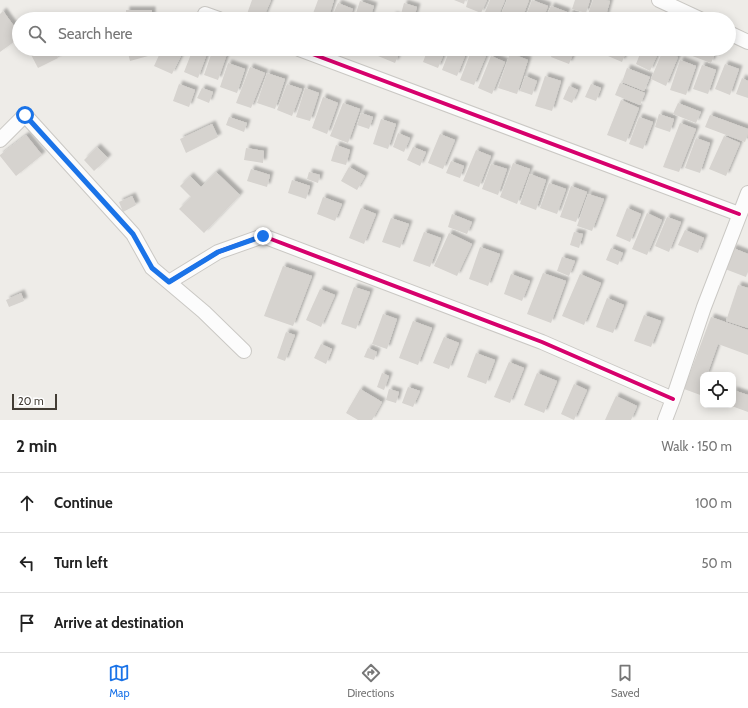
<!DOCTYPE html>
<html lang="en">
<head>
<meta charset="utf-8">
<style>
	body { margin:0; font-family:Cabin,sans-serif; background:#f2f2f2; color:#222 }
	.controls { position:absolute; right:12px; bottom:12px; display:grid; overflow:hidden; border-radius:8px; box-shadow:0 2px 10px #0003 }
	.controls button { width:36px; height:36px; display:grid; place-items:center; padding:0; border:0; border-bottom:1px solid #e0e0e0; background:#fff; color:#222; font:20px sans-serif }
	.scale { position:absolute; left:12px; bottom:10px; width:45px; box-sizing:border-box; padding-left:4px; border:2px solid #433d35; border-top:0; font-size:11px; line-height:14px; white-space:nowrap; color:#433d35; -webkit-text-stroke:3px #fff; paint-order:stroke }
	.stop { position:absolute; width:12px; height:12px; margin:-9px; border:3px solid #1a73e8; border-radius:50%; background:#fff }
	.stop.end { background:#1a73e8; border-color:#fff; box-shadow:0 1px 4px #0008 }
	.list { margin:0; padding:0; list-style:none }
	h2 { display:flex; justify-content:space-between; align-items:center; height:52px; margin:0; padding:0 16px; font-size:17px }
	h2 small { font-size:13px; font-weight:400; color:#767676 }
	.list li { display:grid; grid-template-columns:26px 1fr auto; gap:12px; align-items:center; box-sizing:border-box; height:60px; padding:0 16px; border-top:1px solid #e0e0e0 }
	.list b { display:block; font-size:15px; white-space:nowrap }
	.list em { font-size:13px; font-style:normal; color:#767676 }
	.icon { flex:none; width:22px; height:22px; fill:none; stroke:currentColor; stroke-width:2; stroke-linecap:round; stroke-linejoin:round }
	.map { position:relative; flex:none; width:748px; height:420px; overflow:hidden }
	.search { position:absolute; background:#fff; box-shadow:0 2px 10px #0003; left:12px; right:12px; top:12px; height:44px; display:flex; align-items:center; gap:10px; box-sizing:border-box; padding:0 14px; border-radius:22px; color:#767676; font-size:15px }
	.sheet { height:232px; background:#fff }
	nav { display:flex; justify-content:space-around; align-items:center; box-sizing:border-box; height:56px; border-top:1px solid #e0e0e0; background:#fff; font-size:11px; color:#767676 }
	nav a { display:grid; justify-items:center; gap:2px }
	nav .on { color:#1a73e8 }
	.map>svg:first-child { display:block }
	.building { fill:#d6d3cf; filter:url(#shadow) }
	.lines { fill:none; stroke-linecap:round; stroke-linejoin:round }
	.street-casing { stroke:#cac8c4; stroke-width:16 }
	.street { stroke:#fcfcfc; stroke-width:14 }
	.cycleway-casing { stroke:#fff; stroke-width:6 }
	.cycleway { stroke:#d6006c; stroke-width:4 }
	.route { stroke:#1a73e8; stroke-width:5 }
</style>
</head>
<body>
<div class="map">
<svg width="748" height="420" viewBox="0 0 748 420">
	<defs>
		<filter id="shadow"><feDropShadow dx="3.5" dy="-3.5" stdDeviation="1" flood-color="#0004"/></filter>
	</defs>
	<rect width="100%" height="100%" fill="#eeece8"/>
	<path class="building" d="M252,0H271L263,19H260L247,14Z
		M318,0H334L328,19H311Z
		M454,0H465L464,4Z
		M468,0H487L481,13L466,7Z
		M490,0H505L497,19H488L483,17Z
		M507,0H529L522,19H499Z
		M532,0L548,6L543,19H525Z
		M575,0H590L586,13L572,9Z
		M593,0H606L610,1L605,19L588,14Z
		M360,1L374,6L370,18L356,13Z
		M338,3L353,9L349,19H331Z
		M404,3L417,7L414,18L401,14Z
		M551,6L567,12L564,19H545Z
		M126,10H152V19H126Z
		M3,11L19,33V38L0,52V14Z
		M570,13L586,19H567Z
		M393,15L403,19H392Z
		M28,49H54L58,58L38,68Z
		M127,49H147L148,56L130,61Z
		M162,49H165L181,56L172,74L154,66Z
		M193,49H204L208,51L198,78L184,72Z
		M213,49H222L228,51L218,80L204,75Z
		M380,49H401L395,63L378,56Z
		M428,49H446L438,68L423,62Z
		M450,49H461L467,51L457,76L442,70Z
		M472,49H483L488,51L474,85L460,80Z
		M554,49H558L573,54L569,64L551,57Z
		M579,49H591L590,53Z
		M603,49H627L622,62L601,53Z
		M642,49H660L650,71L636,64Z
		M689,49H717L711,63L687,54Z
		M663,50L678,57L666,86L651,79Z
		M510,53L528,60L517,94L498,88Z
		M491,56L505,62L492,94L478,88Z
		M680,60L696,66L686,95L670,90Z
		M228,63L245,69L237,93L220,87Z
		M725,64L739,69L730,95L715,89Z
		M702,65L716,70L708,94L693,89Z
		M250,67L265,73L251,108L236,103Z
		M627,68L650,77L644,91L622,82Z
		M267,73L285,79L275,109L257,103Z
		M525,76L537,81L532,95L520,91Z
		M545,76L561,81L552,111L535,106Z
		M742,78L748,81V98L736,94Z
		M620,83L645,93L640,105L615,95Z
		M179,84L195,90L189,107L173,101Z
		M287,84L302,89L292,116L277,110Z
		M591,84L601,88L596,101L585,97Z
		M569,86L578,90L572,103L563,99Z
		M202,88L213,92L209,103L197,98Z
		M305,88L319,93L310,121L296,117Z
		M323,97L338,103L327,134L312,128Z
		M621,100L639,108L626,142L607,135Z
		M343,103L360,109L348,143L330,136Z
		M678,103L701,112L696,123L673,114Z
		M361,113L373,117L369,129L357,125Z
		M659,114L674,119L670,132L655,127Z
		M710,115L748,129V134L745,142L705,127Z
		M229,117L247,123L244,132L226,125Z
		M639,117L653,122L643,149L629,144Z
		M381,119L396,124L388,149L373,144Z
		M680,123L696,129L679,172L663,167Z
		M212,124L218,137L186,153L180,139Z
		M398,133L410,138L404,152L393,147Z
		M440,134L455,140L443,169L428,163Z
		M26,135L42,155L16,176L0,156V155Z
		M724,136L740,143L726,176L709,169Z
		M696,138L710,143L700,173L685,168Z
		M336,145L350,150L346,165L331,161Z
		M97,147L108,158L94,171L84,160Z
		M413,147L426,152L420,166L407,160Z
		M246,148L264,151L263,163L244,160Z
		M476,150L491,156L479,187L463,181Z
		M451,161L464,166L460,178L446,173Z
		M513,163L530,169L517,204L500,197Z
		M491,164L507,169L498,195L482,189Z
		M349,167L365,176L357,190L341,181Z
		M251,169L270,175L267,187L247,181Z
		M216,172L240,195L204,233L179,209L191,197L180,186L190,176L201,187Z
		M309,172L320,175L318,183L307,179Z
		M530,174L546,180L536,210L520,204Z
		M292,180L310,186L306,199L288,193Z
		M549,183L566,189L557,214L540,208Z
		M571,186L587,192L576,222L560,217Z
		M588,194L604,199L592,231L577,226Z
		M132,196L136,205L123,212L119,202Z
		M323,197L342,204L335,221L317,214Z
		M361,208L376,214L364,244L349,238Z
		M627,208L641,214L630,242L616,236Z
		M647,213L662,220L647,255L632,249Z
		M452,214L472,222L467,234L448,227Z
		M667,217L681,222L669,252L655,246Z
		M391,218L409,224L400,248L382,242Z
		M685,230L704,238L698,253L678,245Z
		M424,232L441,238L430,267L413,261Z
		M574,232L583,234L579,248L570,245Z
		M449,233L472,244L457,276L434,266Z
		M480,247L500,254L488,286L469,279Z
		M611,248L623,253L618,265L606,260Z
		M733,248L748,254V271L746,277L725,269Z
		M562,257L575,261L569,276L557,271Z
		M283,266L312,276L293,326L264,316Z
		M543,273L566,281L551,323L527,314Z
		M511,274L530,281L522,301L504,294Z
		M580,274L601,283L584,325L562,316Z
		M738,285L748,288V328L726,321Z
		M354,287L370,292L356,329L341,324Z
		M320,289L335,295L321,327L306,320Z
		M21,293L24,301L9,307L6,300Z
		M607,298L624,305L613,333L596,327Z
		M383,314L397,319L387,349L372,344Z
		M644,315L661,321L651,347L634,341Z
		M711,317L748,330V355L718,344L707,375H703V396L684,389Z
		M413,321L432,328L418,365L399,358Z
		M286,332L295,335L285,361L277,358Z
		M444,337L459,343L449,369L433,363Z
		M321,344L332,349L326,364L314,358Z
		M368,348L377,352L374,360L364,357Z
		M476,353L495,360L486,384L467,377Z
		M509,362L524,368L510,403L494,397Z
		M382,373L389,376L384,390L377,387Z
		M537,373L557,381L544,413L524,405Z
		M574,384L587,390L574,420L561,414Z
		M408,387L420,391L413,407L402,403Z
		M360,389L382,402L372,420H358L346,413Z
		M389,389L399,392L396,403L386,400Z
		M733,390L748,395V412L729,405H733Z
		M616,396L637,406L631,420H605Z"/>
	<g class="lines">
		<g class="street-casing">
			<path id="street" d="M659,0L700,19
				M205,14L219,19
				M729,33L748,42
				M299,49L739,214
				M0,140L25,115L133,234L152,268L204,312L244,351
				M169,282L218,252L263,236L542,342L673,399
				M665,420L673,399L704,307L748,193"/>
		</g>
		<use href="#street" class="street"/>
		<g class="cycleway-casing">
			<path id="cycleway" d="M299,49L739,214
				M169,282L218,252L263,236L542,342L673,399"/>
		</g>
		<use href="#cycleway" class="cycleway"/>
	</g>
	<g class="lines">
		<path class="route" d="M25,115L133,234L152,268L169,282L218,252L263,236"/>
	</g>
</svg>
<div class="controls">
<button><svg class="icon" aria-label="locate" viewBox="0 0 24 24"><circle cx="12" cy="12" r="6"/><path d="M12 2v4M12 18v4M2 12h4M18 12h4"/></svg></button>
</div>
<div class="scale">20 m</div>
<div class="stop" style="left:25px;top:115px"></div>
<div class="stop end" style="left:263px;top:236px"></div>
<div class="search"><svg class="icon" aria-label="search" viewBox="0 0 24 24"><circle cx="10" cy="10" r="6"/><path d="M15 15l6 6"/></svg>Search here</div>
</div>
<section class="sheet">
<h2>2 min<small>Walk · 150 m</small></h2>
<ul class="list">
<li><svg class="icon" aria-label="ahead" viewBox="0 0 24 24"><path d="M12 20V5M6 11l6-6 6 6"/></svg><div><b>Continue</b></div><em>100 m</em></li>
<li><svg class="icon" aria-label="left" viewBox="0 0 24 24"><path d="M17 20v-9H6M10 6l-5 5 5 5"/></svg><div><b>Turn left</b></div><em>50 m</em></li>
<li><svg class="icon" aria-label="arrive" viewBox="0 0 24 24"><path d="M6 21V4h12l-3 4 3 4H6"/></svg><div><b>Arrive at destination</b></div></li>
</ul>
</section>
<nav>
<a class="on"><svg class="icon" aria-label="map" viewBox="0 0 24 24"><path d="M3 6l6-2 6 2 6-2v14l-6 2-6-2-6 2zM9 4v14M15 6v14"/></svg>Map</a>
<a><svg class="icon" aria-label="directions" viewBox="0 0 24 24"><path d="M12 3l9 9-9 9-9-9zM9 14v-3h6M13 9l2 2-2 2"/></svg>Directions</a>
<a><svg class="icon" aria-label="saved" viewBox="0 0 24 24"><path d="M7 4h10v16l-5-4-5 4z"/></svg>Saved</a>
</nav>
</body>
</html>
